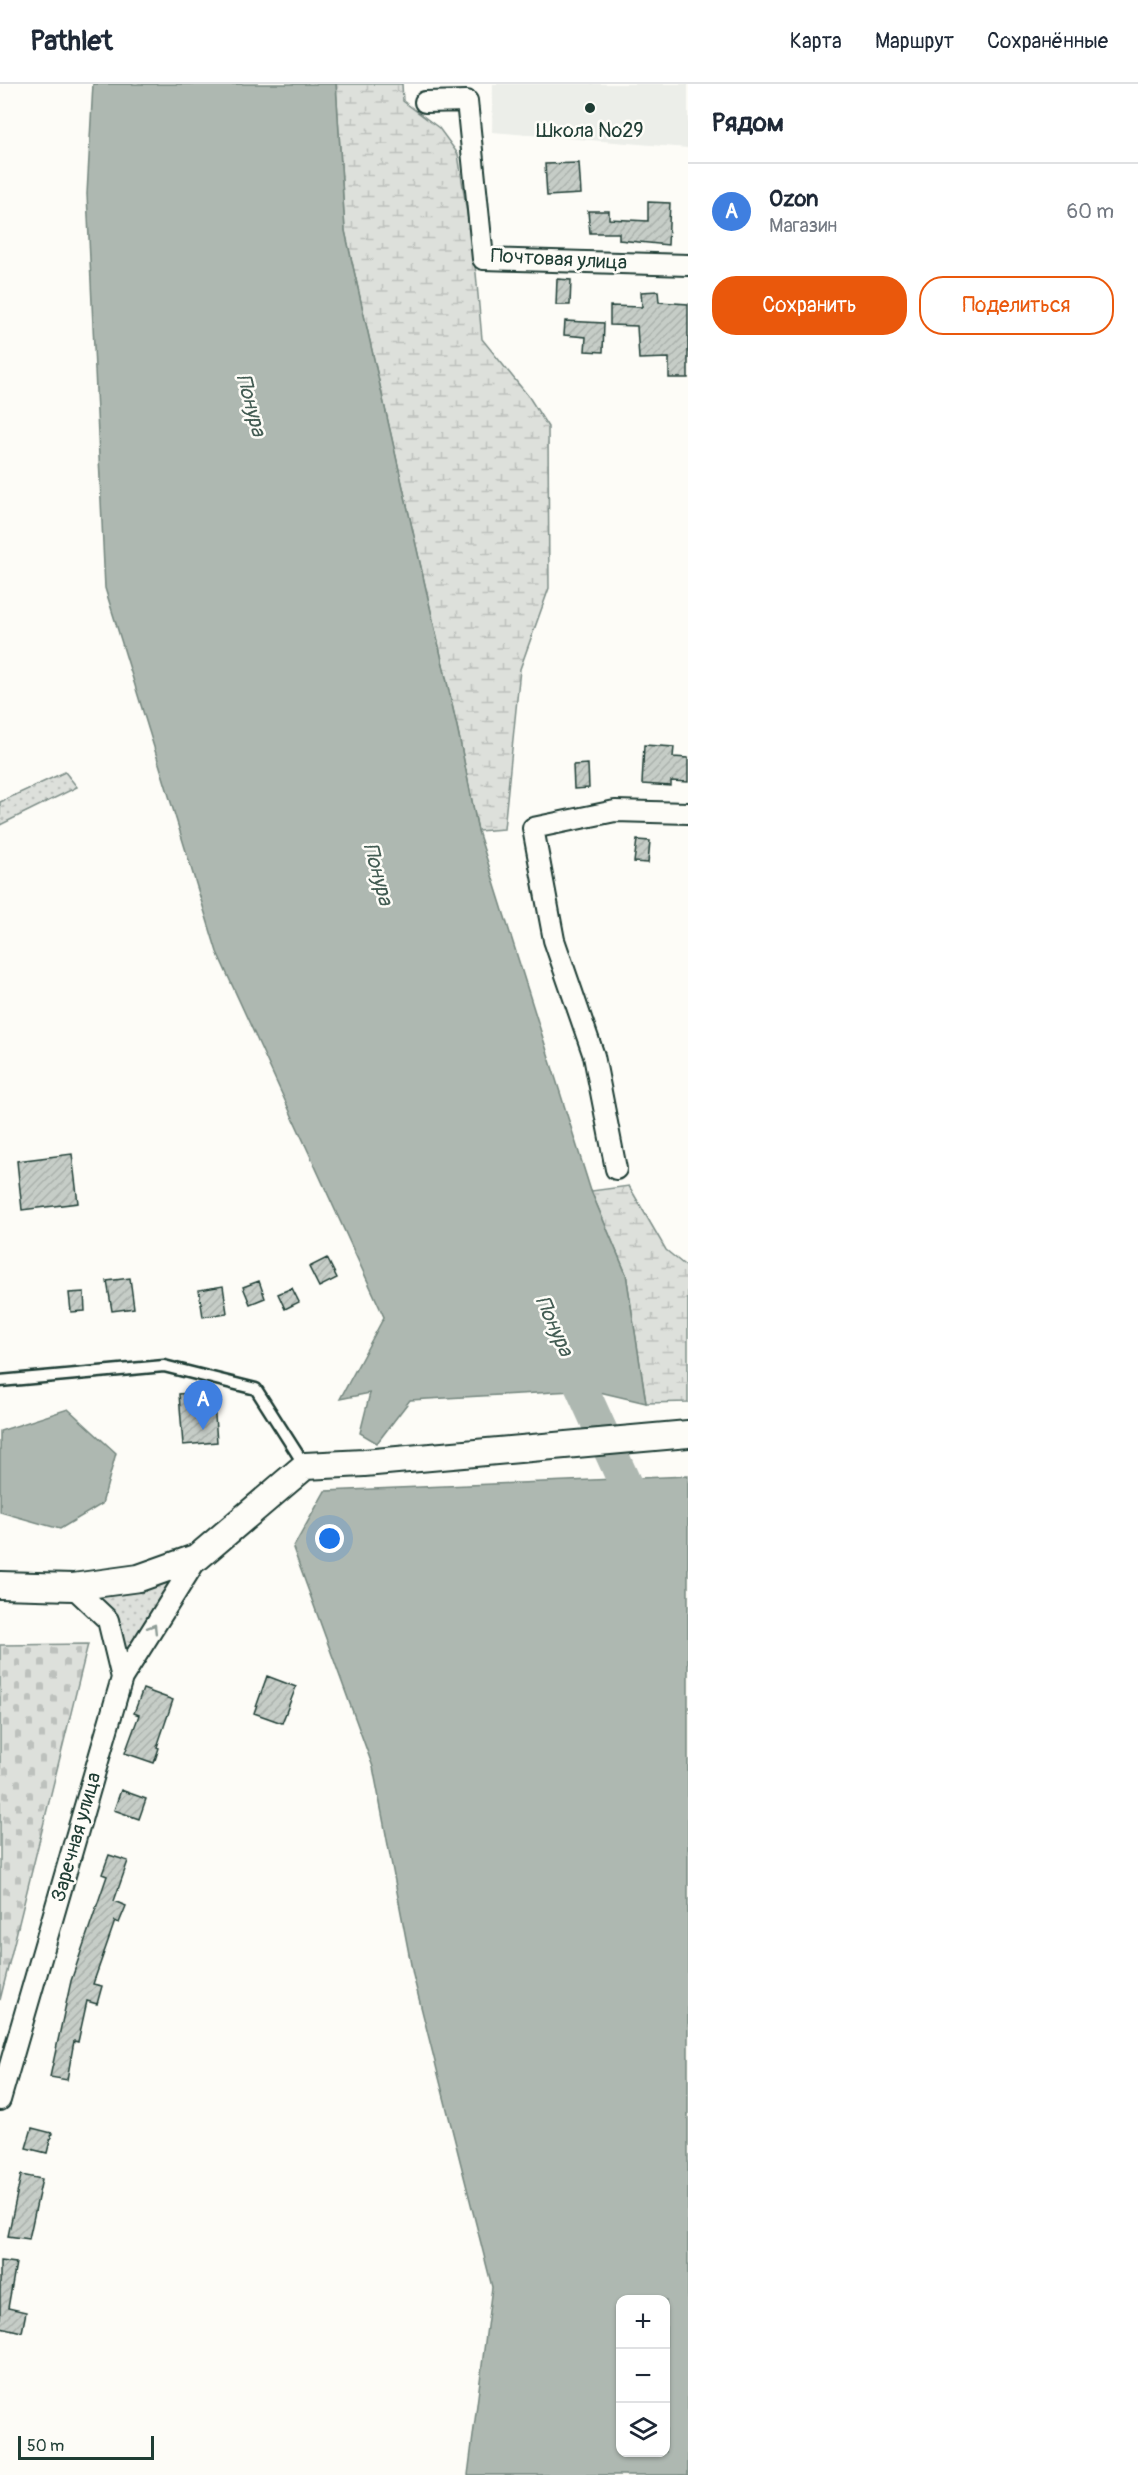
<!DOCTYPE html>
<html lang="ru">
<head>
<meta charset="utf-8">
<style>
	body { margin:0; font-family:Pangolin,sans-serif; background:#f2f2f3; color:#1f2937 }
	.controls { position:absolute; right:18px; bottom:18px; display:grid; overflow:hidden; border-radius:12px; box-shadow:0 2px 4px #0004 }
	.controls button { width:54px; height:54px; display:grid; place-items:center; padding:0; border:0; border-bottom:2px solid #e0e1e3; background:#fff; color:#1f2937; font:30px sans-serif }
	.scale { position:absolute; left:18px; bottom:15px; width:136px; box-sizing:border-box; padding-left:6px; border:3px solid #1f3d34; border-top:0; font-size:16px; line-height:21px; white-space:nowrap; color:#1f3d34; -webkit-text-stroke:4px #fdfcf7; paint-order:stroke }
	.you { position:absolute; left:330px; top:1455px; width:21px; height:21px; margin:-15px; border:4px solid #fff; border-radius:50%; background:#1a73e8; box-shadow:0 0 0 9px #1a73e833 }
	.badge { display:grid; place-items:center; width:39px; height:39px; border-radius:50%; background:#ea580c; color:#fff; font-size:20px; font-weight:700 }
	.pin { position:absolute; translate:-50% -50px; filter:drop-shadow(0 2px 3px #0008) }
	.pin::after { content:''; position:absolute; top:32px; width:21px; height:18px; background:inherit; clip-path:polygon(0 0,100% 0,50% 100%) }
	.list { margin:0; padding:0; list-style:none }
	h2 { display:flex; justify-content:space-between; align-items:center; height:78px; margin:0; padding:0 24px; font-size:26px }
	h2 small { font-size:20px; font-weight:400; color:#747a83 }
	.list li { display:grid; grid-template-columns:39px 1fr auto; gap:18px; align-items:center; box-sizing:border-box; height:96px; padding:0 24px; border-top:2px solid #e0e1e3 }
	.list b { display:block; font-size:22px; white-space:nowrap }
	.list p { margin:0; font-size:20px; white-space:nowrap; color:#747a83 }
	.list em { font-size:20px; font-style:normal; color:#747a83 }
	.actions { display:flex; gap:12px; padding:18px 24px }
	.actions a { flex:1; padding:14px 0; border:2px solid #ea580c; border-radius:24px; text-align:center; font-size:21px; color:#ea580c }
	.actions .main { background:#ea580c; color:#fff }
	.icon { flex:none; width:33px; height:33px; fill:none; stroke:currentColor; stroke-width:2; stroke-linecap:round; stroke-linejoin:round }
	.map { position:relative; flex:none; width:688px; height:2391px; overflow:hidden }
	header { display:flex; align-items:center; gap:36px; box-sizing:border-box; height:84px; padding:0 30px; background:#fff; border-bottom:2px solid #e0e1e3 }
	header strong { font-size:28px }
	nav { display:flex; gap:33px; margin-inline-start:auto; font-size:21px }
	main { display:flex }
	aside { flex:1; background:#fff }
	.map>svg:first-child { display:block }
	.built { fill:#eceee9 }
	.grass { fill:url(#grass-dots); stroke:#7e8e88; stroke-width:1.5 }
	.wetland { fill:url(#wetland-marsh); stroke:#7e8e88; stroke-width:1.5 }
	.cemetery { fill:url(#cemetery-stones); stroke:#7e8e88; stroke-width:1.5 }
	.water { fill:#aeb8b1; stroke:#75877f; stroke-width:1.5; fill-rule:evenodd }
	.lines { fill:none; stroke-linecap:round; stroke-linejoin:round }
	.river { stroke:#aeb8b1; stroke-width:33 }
	.building { fill:url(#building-hatch); stroke:#1f3d34; stroke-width:1.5 }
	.service-casing { stroke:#1f3d34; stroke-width:15 }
	.minor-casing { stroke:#1f3d34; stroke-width:24 }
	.tertiary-casing { stroke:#1f3d34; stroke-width:30 }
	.service { stroke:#fdfcf7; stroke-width:10 }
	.minor { stroke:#fdfcf7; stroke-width:20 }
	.tertiary { stroke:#fdfcf7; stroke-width:26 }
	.oneway { stroke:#8e9c96 }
	.poi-dot { fill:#1f3d34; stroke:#fdfcf7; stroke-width:2 }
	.labels { text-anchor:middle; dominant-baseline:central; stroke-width:5; stroke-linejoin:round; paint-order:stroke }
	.poi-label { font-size:20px; fill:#1f3d34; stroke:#fdfcf7 }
	.street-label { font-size:20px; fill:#1f3d34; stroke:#fdfcf7 }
	.water-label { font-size:21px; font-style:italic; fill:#435c53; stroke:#fdfcf7 }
</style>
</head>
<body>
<header>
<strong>Pathlet</strong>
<nav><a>Карта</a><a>Маршрут</a><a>Сохранённые</a></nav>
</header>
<main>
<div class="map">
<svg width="688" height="2391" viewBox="0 0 688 2391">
	<defs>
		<pattern id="grass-dots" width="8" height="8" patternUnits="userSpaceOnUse" patternTransform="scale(1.5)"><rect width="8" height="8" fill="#dde0db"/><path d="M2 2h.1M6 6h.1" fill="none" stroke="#bdc1bd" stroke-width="1.8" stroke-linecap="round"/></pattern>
		<pattern id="wetland-marsh" width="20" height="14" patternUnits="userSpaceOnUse" patternTransform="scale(1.5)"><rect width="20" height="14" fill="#dde0db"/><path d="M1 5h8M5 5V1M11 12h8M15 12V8" fill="none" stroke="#bdc1bd"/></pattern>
		<pattern id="cemetery-stones" width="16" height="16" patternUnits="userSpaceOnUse" patternTransform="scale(1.5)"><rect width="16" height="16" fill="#dde0db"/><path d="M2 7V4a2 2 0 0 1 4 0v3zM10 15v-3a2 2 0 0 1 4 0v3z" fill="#bdc1bd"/></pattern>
		<pattern id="building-hatch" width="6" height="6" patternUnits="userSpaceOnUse" patternTransform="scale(1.5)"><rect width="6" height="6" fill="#c6cdc7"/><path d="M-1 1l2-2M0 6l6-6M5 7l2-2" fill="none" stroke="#aab1ac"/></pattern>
	</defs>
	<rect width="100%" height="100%" fill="#fdfcf7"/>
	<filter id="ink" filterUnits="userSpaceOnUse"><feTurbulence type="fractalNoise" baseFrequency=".0167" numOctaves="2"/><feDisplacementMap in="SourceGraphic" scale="12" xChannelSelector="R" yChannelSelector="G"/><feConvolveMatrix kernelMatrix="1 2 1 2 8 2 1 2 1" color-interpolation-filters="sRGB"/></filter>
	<g filter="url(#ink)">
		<path class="built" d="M493,0H688V64L492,48Z"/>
		<path class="grass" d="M65,688L77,703L0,741V718Z
			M198,1473L122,1594L108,1536L73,1503Z"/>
		<path class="wetland" d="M336,0H402L403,17L439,44L458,70L476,189L482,255L529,313L548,343L549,504L520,585L504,745L478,747L458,647L345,147Z
			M629,1102L666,1166L688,1184V1318L646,1319L626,1190L591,1107Z"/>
		<path class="cemetery" d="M88,1560L0,1916V1561Z"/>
		<path class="water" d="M93,0H336L345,147L458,647L478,747L591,1107L626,1190L646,1319L591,1306L410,1316L377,1359L360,1349L370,1309L340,1315L384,1233L217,868L105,504L87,110Z
			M68,1325L116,1369L102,1420L60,1445L0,1428V1347Z
			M688,1392V2391H468L492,2203L413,1891L373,1683L293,1464L325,1407ZM620,2216H666V2368H620Z"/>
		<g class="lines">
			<path class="river" d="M564,1265L642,1437"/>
		</g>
		<path class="building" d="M579,79L581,110L547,112L545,80Z
			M648,118L670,119L668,161L619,156V149H590L588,127H609V135L648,137Z
			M557,195L571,196L570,221H556Z
			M658,207L659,218L688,220V294H669V274L639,275L637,242L610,241V222L642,223L641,208Z
			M565,237L604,239L603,268L585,267L586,253L564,251Z
			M644,661L674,663L673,673L688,674V698L671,697V702L642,700Z
			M588,680L589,704L574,705L573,681Z
			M637,756L650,757L648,779L634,778Z
			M72,1070L78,1119L22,1126L17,1077Z
			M327,1174L337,1194L319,1203L309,1183Z
			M130,1194L134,1224L112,1227L107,1197Z
			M259,1197L265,1214L250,1220L243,1203Z
			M223,1202L227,1229L203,1233L199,1206Z
			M292,1204L299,1218L285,1225L278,1210Z
			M84,1208L85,1227L71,1228L69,1209Z
			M213,1307L217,1358L183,1361L179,1310Z
			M267,1592L296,1603L282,1639L254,1629Z
			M143,1605L173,1616L157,1663L159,1664L154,1679L125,1669L139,1631L134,1629Z
			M121,1706L146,1715L139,1735L114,1726Z
			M109,1771L128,1777L114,1817L126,1822L119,1839L115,1837L93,1900L102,1902L97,1920L87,1917L78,1958L74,1957L67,1996L50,1993L71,1897L107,1792L102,1790Z
			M32,2044L52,2049L47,2069L26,2064Z
			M21,2091L42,2095L29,2155L8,2152Z
			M0,2177L16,2179L8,2224L26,2228L22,2248L0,2243Z"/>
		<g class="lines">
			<g class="service-casing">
				<path id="service" d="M0,1297L164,1282L256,1305L305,1382"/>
			</g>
			<g class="minor-casing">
				<path id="minor" d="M425,18L467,17L483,175L688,181
					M616,1085L594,972L554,856L533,744L615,727L688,729
					M122,1594L198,1473
					M0,2016L122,1594L108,1536L73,1503"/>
			</g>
			<g class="tertiary-casing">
				<path id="tertiary" d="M0,1501L73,1503L139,1494L198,1473L305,1382L364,1379L688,1350"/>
			</g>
			<use href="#service" class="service"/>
			<use href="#minor" class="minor"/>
			<use href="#tertiary" class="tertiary"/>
		</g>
		<defs><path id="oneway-chevron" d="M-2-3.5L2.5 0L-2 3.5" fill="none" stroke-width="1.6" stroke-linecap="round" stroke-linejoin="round" transform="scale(1.5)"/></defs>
		<use class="oneway" href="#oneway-chevron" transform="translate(153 1544) rotate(-58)"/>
	</g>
	<circle class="poi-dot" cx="590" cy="24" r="6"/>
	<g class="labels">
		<g class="poi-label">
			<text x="590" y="46">Школа №29</text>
		</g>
		<g class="street-label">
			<text transform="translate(559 175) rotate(3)">Почтовая улица</text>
			<text transform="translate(76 1753) rotate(-74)">Заречная улица</text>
		</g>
		<g class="water-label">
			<text transform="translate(251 321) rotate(75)">Понура</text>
			<text transform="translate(378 790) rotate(75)">Понура</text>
			<text transform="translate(554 1242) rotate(66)">Понура</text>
		</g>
	</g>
</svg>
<div class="controls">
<button>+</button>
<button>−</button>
<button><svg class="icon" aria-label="layers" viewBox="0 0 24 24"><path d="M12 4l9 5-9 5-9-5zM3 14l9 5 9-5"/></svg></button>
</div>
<div class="scale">50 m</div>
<div class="you"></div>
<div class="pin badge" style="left:203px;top:1346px;background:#3f7fe0">A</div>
</div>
<aside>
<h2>Рядом<small></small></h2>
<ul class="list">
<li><span class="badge" style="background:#3f7fe0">A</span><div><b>Ozon</b><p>Магазин</p></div><em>60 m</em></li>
</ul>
<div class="actions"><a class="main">Сохранить</a><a>Поделиться</a></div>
</aside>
</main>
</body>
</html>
